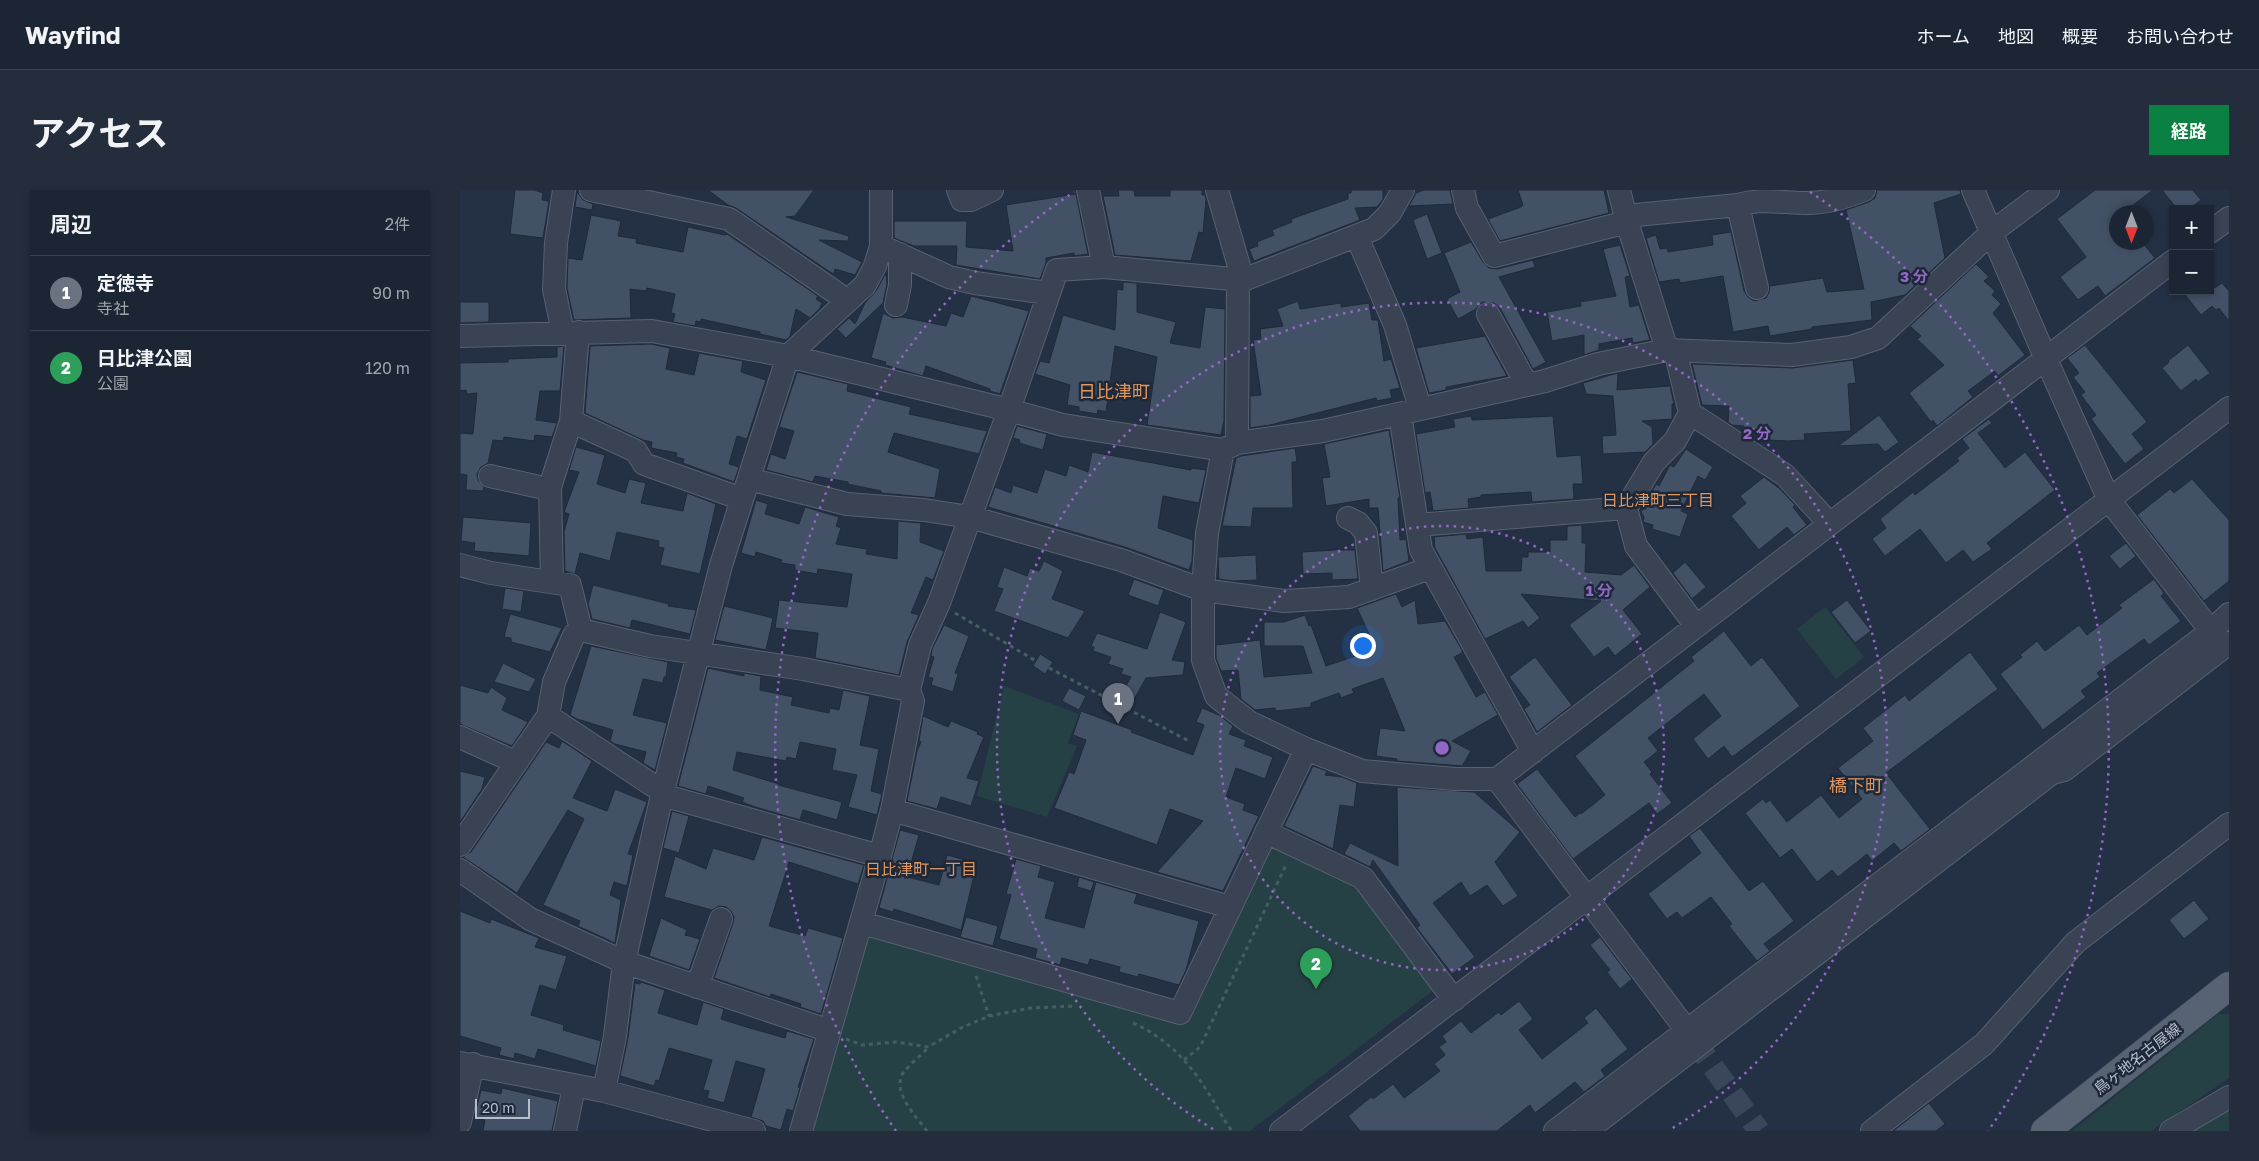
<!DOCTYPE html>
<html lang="ja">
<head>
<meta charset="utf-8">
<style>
	body { margin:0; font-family:"Golos Text","Noto Sans JP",sans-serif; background:#242d3b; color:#f1f3f6 }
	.controls { position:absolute; right:15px; top:15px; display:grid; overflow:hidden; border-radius:0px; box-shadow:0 2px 8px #0003 }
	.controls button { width:45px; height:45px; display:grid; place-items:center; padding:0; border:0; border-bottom:1px solid #39424e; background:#1b2533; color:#f1f3f6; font:25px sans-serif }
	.compass { position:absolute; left:1649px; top:15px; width:45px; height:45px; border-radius:50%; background:#1b2533; box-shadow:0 2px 8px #0003; rotate:180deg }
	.scale { position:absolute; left:15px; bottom:12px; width:55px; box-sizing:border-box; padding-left:5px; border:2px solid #b6bfcd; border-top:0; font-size:14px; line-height:18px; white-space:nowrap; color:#b6bfcd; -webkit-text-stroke:4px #1d2839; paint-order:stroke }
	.you { position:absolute; left:902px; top:455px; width:18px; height:18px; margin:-12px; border:4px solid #fff; border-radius:50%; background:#1a73e8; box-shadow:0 0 0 8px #1a73e833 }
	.badge { display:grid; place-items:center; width:32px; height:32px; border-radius:50%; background:#0b8043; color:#fff; font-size:16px; font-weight:700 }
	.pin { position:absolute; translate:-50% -41px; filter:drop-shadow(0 1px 2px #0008) }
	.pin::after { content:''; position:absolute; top:26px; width:18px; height:15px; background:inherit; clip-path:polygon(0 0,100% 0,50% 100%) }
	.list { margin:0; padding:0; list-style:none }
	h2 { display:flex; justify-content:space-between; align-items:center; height:65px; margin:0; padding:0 20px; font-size:21px }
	h2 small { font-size:16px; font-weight:400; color:#a0a5ac }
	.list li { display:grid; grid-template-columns:32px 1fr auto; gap:15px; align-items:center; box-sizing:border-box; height:75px; padding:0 20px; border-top:1px solid #39424e }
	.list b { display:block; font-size:19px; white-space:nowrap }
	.list p { margin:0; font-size:16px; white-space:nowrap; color:#a0a5ac }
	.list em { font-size:16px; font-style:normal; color:#a0a5ac }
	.map { position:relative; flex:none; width:1769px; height:941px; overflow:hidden; border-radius:0px }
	header { display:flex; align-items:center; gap:30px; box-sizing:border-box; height:70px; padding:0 25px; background:#1b2533; border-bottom:1px solid #39424e }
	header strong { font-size:24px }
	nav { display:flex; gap:28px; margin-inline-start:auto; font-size:18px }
	.intro { display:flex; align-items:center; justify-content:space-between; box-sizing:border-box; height:120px; padding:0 30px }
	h1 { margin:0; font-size:35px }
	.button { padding:12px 22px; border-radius:0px; background:#0b8043; color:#fff; font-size:18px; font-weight:700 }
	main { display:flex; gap:30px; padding:0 30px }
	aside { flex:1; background:#1b2533; border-radius:0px; box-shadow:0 2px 8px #0003 }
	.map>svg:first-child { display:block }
	.green { fill:#264145 }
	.building { fill:#435166; stroke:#1f2a3b }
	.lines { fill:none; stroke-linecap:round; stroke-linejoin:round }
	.minor-tunnel { stroke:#3a4659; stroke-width:22; stroke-dasharray:22 11; stroke-linecap:butt }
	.minor-casing { stroke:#576171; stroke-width:24 }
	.major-casing { stroke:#424c5d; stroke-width:29 }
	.path { stroke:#445e61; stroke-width:3; stroke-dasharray:4 4; stroke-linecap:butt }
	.minor { stroke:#394353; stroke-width:22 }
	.major { stroke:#576273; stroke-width:28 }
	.ring { fill:none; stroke:#9367c5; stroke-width:2.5; stroke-dasharray:2.5 5 }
	.labels { text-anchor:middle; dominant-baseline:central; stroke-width:5; stroke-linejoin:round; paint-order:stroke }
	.street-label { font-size:15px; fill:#b6bfcd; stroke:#1d2839 }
	.neighbourhood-label { font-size:16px; fill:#df975f; stroke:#1d2839 }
	.quarter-label { font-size:18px; fill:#df975f; stroke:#1d2839 }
	.centre { fill:#9367c5; stroke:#1d2839; stroke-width:2.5 }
	.ring-label { font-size:15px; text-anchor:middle; font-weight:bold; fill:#9367c5; stroke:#1d2839; stroke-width:5; stroke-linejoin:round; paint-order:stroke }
</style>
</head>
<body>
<header>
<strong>Wayfind</strong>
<nav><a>ホーム</a><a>地図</a><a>概要</a><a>お問い合わせ</a></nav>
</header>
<div class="intro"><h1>アクセス</h1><a class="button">経路</a></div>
<main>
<aside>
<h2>周辺<small>2件</small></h2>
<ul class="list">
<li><span class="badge" style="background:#6b7280">1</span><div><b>定徳寺</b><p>寺社</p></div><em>90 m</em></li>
<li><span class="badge" style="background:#2e9e5b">2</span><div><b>日比津公園</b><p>公園</p></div><em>120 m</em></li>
</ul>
</aside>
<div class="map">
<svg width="1769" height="941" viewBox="0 0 1769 941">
	<rect width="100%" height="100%" fill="#243144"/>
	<path class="green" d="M1365,417L1404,467L1376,489L1337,439Z
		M544,496L619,524L608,553L617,556L587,627L517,606Z
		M810,652L898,693L973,795L971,802L790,941H350L405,748L412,745L725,832Z
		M1758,824H1769V888L1691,941H1612Z
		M1769,920V941H1732Z"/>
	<path class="building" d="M55,0H74L83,3L82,10L89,11L83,48L50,44Z
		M248,0H354L335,26L326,27L389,46L388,51L359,50L402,72L395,85L375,79L374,84L370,82L276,18L268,15Z
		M658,0H674L675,6H710V0H742V5H745L746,9L743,43L739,42L731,71L655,65L643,6H659Z
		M891,0H923V9L917,17L895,18L900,30L794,71L789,59L798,56L797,52L814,45L812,40L832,32L831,29L888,9V3H891Z
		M964,0H990L993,14L949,16L956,3Z
		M1058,0H1144L1149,23L1040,51L1028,29L1061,17L1063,15Z
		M1417,0H1500L1501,4L1474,13L1485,68L1445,105L1411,112L1412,130L1352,137V139L1310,146L1308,136L1273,142L1263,86L1220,93L1219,89L1199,92L1186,48L1196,45L1200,59L1207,58L1208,62L1253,55L1252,45L1271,42L1284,101L1288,107L1294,111L1306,108L1309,102L1310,96L1363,88L1367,102L1404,99L1386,20L1409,12L1415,8Z
		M1635,0H1693L1664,22H1656V52H1682L1695,68L1645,106L1638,96L1618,110L1600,87L1626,67L1597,29Z
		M1702,0H1733L1741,10L1729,19H1717Z
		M117,2L123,10L133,14L132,20L115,17Z
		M616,4L628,64L614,66V63L586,68V73L580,89L496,75L497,56H454L434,48V31H507L506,57L553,61L546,15Z
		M967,24L982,63L967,69L953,30Z
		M131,25L161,31L158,46L177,49L176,53L223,62L228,37L265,45L267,44L358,106L356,109L362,113L360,118L350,128L336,119L330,146L326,150L300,144V142L241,129V132L236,131L235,136L213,132L215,124L211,123L215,104L187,98L186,101L170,99L171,128L114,130L107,98L108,68L122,70Z
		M1011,52L1023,72L1029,78L1037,79L1089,66L1073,70L1075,77L1039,87L1086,172L1073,179L1040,118L1034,113L1022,112L1016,119L998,129L987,109L1000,102L984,63Z
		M1160,55L1170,86L1165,87L1170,117L1179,115L1190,150L1173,153L1172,148L1139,154V160L1124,165V145L1092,151L1087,122L1121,116L1120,112L1156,106L1143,59Z
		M1516,74L1529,87L1524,91L1535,101L1532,105L1541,114L1533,123L1565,165L1538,186L1535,181L1508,201L1513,207L1477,236L1473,230L1471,232L1449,203L1484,175L1457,149L1461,146L1450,136Z
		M426,83L427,94L423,113L386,148L377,139L389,128L395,134L405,113L416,101Z
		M663,92L677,93V122L716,132L710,153L740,158L745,117L765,119L764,230L761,245L687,235L697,167L655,156L646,222L638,220L637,224L619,221V217L607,215L610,195L575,184L580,171L589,173L603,125L655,140L657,99L663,100Z
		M1762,93L1769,101V131L1759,118L1756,120L1752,116L1741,125L1722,101H1750Z
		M511,106L569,121L540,204L530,201V199L466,176L463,186L425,175L426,172L411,168L423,123L433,128L442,127L486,136L491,123L503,127Z
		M838,111L840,119L881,113V117L909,113L912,130H918L924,171L931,169L940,198L930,200L932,208L917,211L916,208L810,235L790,238V206L801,205L793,150L801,149L800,139L823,136L817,119Z
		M0,112H29V132L0,133Z
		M1025,146L1047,186L986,197V200L969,203L956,158Z
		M191,154L210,158L206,179L234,185L239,163L283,171L281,182L306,190L287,249L277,246L269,274L279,277L274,292L223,273L224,269L216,267L217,263L191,258L192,252L183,250L125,223L130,156Z
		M1625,155L1687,232L1672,244L1684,259L1665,274L1631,229L1636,225L1621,205L1625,202L1613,187L1619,183L1607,168Z
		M1728,155L1750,183L1738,192L1736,189L1721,201L1702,178L1709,172L1708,171Z
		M104,156L100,201H80L76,230L97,233L92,247L75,245L74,251L44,247L43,251L33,250L28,273L21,277L17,284L18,290L24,297L23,301L6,300L7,285L0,284V243L13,244L17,203L7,204L6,200L0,201V173L48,172V169L97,167V157Z
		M1393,170L1396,193L1388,194L1391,241L1344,244L1345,250L1328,251L1309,250V247L1297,246L1298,241L1284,240V236L1272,235L1268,232L1269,216L1242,215L1232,174L1332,178Z
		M337,182L388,194L387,201L451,217L449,224L527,241L519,264L434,243L428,262L480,279L475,308L421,303V301L388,294V292L355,286L353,292L306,280L311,264L325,269L334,241L319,237Z
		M1158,183L1157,200L1210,196L1214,214H1212V229L1182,231L1192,237L1193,254L1185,262L1143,264L1142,246L1156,245L1153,206L1126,204L1123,193Z
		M1419,225L1439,252L1425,262L1418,254L1378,256Z
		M1011,226L1012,230L1093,226L1097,267L1121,265L1123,294H1113L1114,309L1072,312L1071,302L1021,305V307L1008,309L1009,318L973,321L970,302L965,303L956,244L995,237L993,229Z
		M1529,229L1532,233L1518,243L1545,278L1565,262L1595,300L1527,353L1532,359L1513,372L1503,360L1486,373L1460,339L1425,366L1412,349L1426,338L1420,329L1453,302L1455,305L1499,271L1497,268L1509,258L1502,249Z
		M557,236L587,244L583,260L559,253L560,250L553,248Z
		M929,240L940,308H938L940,350L946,349L949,371L923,381L918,318H909V309L866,316L862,288L870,287L864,254Z
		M116,257L145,265L137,294L165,303L169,289L186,293L181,313L223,321L227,303L256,314L240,384L200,375L204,358L198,357L199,351L157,342L150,371L120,363L115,384L105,381L104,342L109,324L104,322L119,282L109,280Z
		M835,258L837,272H832L833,318H793L791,337L762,336L776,268L781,266Z
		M1226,259L1253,277L1245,290L1238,286L1221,321L1228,324L1220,347L1192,339L1193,335L1183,332L1184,327L1181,322L1196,294L1199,296L1210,275L1214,277Z
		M632,262L731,280V278L746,280L739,313L703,306L698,338L733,350L732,371L729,380L665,357L528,317L535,297L551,303L553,295L577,303L585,279L606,286L609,275L628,282Z
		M1304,287L1320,299L1335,315L1333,317L1347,335L1334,345L1327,337L1299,360L1271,326L1286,313L1280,306Z
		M1732,289L1769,330V391L1744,411L1677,325L1710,299L1714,303Z
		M296,310L308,314L305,324L339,334L345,317L379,327L376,336L381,338L376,354L407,359L406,364L437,369L438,331L461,333L460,352L484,361L473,390L466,387L451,423L459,425L447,452L439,485L355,468L358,443L315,438L319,410L387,417L392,384L358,379L357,384L335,380V375L321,373L322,370L296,362L295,367L281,363Z
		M3,327L71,333L69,366L14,361L15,353L1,351Z
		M1122,335V353H1126L1125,382L1161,385L1174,375L1190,397L1163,420L1182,444L1155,466L1148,457L1134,467L1109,435L1141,411L1061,404L1080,428L1068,438L1063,431L1025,449L975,358L974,347L1006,344L1007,349L1023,347L1026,381H1061L1062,367H1068V362H1090V350H1107V336Z
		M1666,353L1676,366L1660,379L1649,366Z
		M875,360H895L898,389L872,390V383L843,384L842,362Z
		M796,365L797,390L773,391L759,389L758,367Z
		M584,371L603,381L592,409L625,421L608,448L534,421L543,399L537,397L544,377L567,386L570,378L579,381Z
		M1225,372L1246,397L1232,409L1213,383Z
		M674,389L704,400L698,416L668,405Z
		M1694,389L1704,403L1701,406L1721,431L1689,455L1684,449L1637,483L1640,487L1621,501L1626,507L1583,540L1540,484L1562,467L1560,465L1577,451L1585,461L1619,435L1627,445L1662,418L1659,415Z
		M133,395L209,414L208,416L236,420L230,444L172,430L170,438L132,429L128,414Z
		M45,398L64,401L61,422L42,419Z
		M936,404L942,417L955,410L958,434L985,431L1002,460V463L994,467L1016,507L1025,502L1038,525L992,551L1011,561L1002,576L937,571V569L916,566L920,538L945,541L923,488L892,499L894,503L881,508L879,503L851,513V517L816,521L815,518L795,520L781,509L778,480L761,481L756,468V455L800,450L804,487L852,483L843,456H804V432H824L845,425L849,436L851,435L866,476L916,459L897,418Z
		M1387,410L1411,441L1395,453L1371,422Z
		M264,416L313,428L306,460L255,450Z
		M700,422L726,432L712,470L725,472L723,485L686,488L672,513L660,507L671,487L661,484L663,479L648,474L651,467L633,461L634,457L631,456L637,443L687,459Z
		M50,424L102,438L90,462L51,452V448L44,447Z
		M484,435L509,446L495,483L498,484L493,502L471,495L473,488L468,487L474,467L471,466L472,459Z
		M1264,441L1291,476L1302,467L1340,516L1272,567L1264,556L1248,569L1233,549L1261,526L1244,504L1188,548L1198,561L1184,572L1192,582L1190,584L1212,613L1197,624L1189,613L1113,669L1057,594L1077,579L1115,627L1120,623L1121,624L1145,605L1115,566L1234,471L1231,467Z
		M131,456L208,472L206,487H204L203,493L183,489L173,525L207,533L195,580L183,573L186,562L155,554L150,551L153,540L117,529L110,525Z
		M1510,462L1538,499L1426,583L1470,639L1441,661L1434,653L1412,671L1407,664L1378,687L1372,680L1357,692L1332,659L1320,668L1285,623L1303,609L1306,613L1310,610L1327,632L1361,605L1379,628L1402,609L1378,578L1413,551L1403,538L1445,505L1449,511Z
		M580,464L593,472L585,484L573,476Z
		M1075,467L1112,515L1077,542L1064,519L1070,515L1049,487Z
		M43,473L76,489L69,502L34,492Z
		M248,478L284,486V483L301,486L300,500L333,507L331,515L369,523L370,518L379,520L383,500L410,506L400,555L419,559L411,601L422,604L417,625L388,617L397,585L372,580L376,559L340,552L336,569L327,567L326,571L277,562L273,580L319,594L318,595L382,612L377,630L343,620L340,630L295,617L282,612L284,608L248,596L246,604L218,596Z
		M0,495L28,503L31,497L47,508L42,520L68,532L52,556L0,534Z
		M609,498L626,506L619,520L602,511Z
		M742,518L759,525L773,536L769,544L786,550L784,556L813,567L805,589L776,578L766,607L785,614L783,620L799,626L763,701L697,682L743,631L710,619L697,655L594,618L609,582L614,584L626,550L613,545L621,521L672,540L671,542L733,565L744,535L736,532Z
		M463,526L488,537L491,531L518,542L517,544L524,547L507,588L519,591L511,616L481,607L477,619L447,611L457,561L461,552L459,551Z
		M102,551L132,571L113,608L147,621L155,599L187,612L168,664L173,665L167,696L154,692L150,705L161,710L155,753L118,736L120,731L83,715L124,629L108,620L57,703L3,667L11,662L86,552L99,558Z
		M853,576L867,581L865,585L882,587L897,593L894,617L880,615L873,659L824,636Z
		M0,581L25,587L22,599L0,632Z
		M937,597L1014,602L1060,642L1035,672L1058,706L1043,716L1027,695L1010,706L1001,692L973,713L1015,767L992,784L957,738L960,735L913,670L910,677L884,664L890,653L938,676Z
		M212,621L229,626L219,663L203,658Z
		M1240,638L1289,701L1303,691L1334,731L1304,754L1310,761L1297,771L1269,736L1272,734L1251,707L1222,728L1217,722L1207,729L1188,704L1241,663L1229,646Z
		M440,640L459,645L447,687L479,695L487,665L517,673L501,740L434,719L433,722L419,718Z
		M302,647L404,675L398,694L329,672L309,736L345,746L348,738L383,748L361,824L340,817L341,814L311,804L310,807L254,788L273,733L274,727L271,721L266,717L259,716L252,720L204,707L215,666L246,679L253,658L294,670Z
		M556,669L581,676L578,687L595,692L585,728L624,738L636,692L677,704L674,713L739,731L726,780L719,795L679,784L678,787L659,782L660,777L630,769L628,775L602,768L600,775L575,768L577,759L539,749L551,705L546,704Z
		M619,687L634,692L631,701L617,697Z
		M1734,710L1749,729L1724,749L1709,730Z
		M0,721L30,733L31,729L79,748L75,757L107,766L96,800L80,795L71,825L104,835L103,840L141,851L136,876L78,859L75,869L55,863L54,869L39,865L41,858L0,846Z
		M506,727L538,736L533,756L500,747Z
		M201,728L227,740L225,745L240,749L229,780L189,766Z
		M1140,747L1172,789L1160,799L1147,782L1150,780L1130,755Z
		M181,792L205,800L198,823L237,835L243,812L264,819L261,829L283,836L325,848L327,841L354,849L338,897L340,898L333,921L327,919L321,940L306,936L303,931L291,927L305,879L276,871L264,913L247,908L249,901L243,900L252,870L209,858L199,891L196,890L194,896L160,886L168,848L175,793L180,794Z
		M1059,811L1073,829L1059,840L1082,869L1128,833L1124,828L1136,818L1168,859L1141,880L1145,886L1124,902L1115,892L1075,923L1070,915L1037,941H900L888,926L911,907L913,909L933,894L944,908L980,881L974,874L985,865L979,857L986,852L982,846L1001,831L1011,843L1039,822L1041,825Z
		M42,898L98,911L92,941H23L25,930L14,928L21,900L41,904Z
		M1469,913L1485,934L1476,941H1433Z"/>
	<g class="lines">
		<path class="minor-tunnel" d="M1234,850L1299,941"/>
		<g class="minor-casing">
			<path id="minor" d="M131,0L269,29L388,111
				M498,0L502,10H511L532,0
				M628,0L644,77
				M757,0L783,90
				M1003,0L1007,18L1034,66L1167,32
				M1159,0L1167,32L1207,160
				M1513,0L1586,169L1649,310L1751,441
				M1278,15L1297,98
				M1166,26L1278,15C1301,8 1324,13 1347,13C1366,13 1387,7 1404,0
				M1750,42L1769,28
				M897,47L935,135L960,218
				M421,56L489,87L515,93L588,103
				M436,115L440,95V64
				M1028,124L1067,195
				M103,143L94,99L96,53L104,0
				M0,146L192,141L328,166L549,220L603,235L763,260L777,253L863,241L1085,191L1138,174L1207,160L1332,165L1391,157L1418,148L1532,42L1588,0
				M1215,160L1230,223L1215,251L1194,272L1166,318L1176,356L1236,436
				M1230,223L1325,285L1369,333
				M940,224L961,360L1073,562
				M111,231L176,261L184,274L282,309
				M777,253L778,89
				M763,260L747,343L743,400V470L756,506L789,532L846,559L902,581L995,589H1037L1713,71
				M30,286L84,298L90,297
				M289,289L387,314L464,320L510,327L661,370L743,400L824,411L889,407L970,378
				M888,328L898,333L906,343L912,399
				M957,335L1166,318
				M0,375L31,383L110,395L121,440L190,456L343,479L449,500
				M92,392L90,297L111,231L118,142
				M88,526L203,602
				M0,547L55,572
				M1037,589L1234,850
				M202,605L420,666
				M432,620L770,717
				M806,642L903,688L994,810
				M0,655L88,526L94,492L114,445L121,440
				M0,680L70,729L164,772L370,841
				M402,733L720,823L846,559
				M237,797L261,729
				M0,873L144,901L294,941
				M144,901L155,846L164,772L202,605L261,375L328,166L405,95L415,76L421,56V0
				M0,932L13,874
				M105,941L114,897
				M341,941L420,666L432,620L453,511L449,500L460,455L479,413L549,220L597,80L644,77L783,90L914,39L930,23L943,0
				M821,941L1769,218
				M1095,941L1751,441L1769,424
				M1126,941L1592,583L1604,580L1769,453
				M1412,941L1524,854L1616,752L1769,634
				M1711,941L1769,907"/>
		</g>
		<g class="major-casing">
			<path id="major" d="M1585,941L1769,796"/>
		</g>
		<path class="path" d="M495,423L576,471
			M589,478L729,551
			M516,786L529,826
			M673,833C704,846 730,873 747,901C756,914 762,928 772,941
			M386,849L402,855L436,852L468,857L501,838L529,826L571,818L615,816
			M724,870L740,857L827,673
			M467,941C457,927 431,902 443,883C450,874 460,866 468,858"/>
		<use href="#minor" class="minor"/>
		<use href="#major" class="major"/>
	</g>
	<g class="ring">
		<circle cx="982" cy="558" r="222"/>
		<path d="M753 939A445 445 0 1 1 1211 939"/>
		<path d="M436 941A667 667 0 0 1 614 2M1350 2A667 667 0 0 1 1528 941"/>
	</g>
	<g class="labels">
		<g class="street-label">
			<text transform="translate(1677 868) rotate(-38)">鳥ヶ地名古屋線</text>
		</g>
		<g class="neighbourhood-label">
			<text x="1198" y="310">日比津町三丁目</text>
			<text x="461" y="679">日比津町一丁目</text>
		</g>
		<g class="quarter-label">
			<text x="654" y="201">日比津町</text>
			<text x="1396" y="595">橋下町</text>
		</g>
	</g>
	<circle cx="982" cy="558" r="8" class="centre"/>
	<g class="ring-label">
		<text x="1454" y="92">3 分</text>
		<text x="1297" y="249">2 分</text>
		<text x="1139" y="406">1 分</text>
	</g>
</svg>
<div class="controls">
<button>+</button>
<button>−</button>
</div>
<svg class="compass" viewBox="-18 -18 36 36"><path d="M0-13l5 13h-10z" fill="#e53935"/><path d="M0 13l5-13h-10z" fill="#a0a5ac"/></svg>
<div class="scale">20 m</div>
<div class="you"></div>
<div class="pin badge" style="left:658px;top:534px;background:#6b7280">1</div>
<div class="pin badge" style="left:856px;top:799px;background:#2e9e5b">2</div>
</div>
</main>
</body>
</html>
